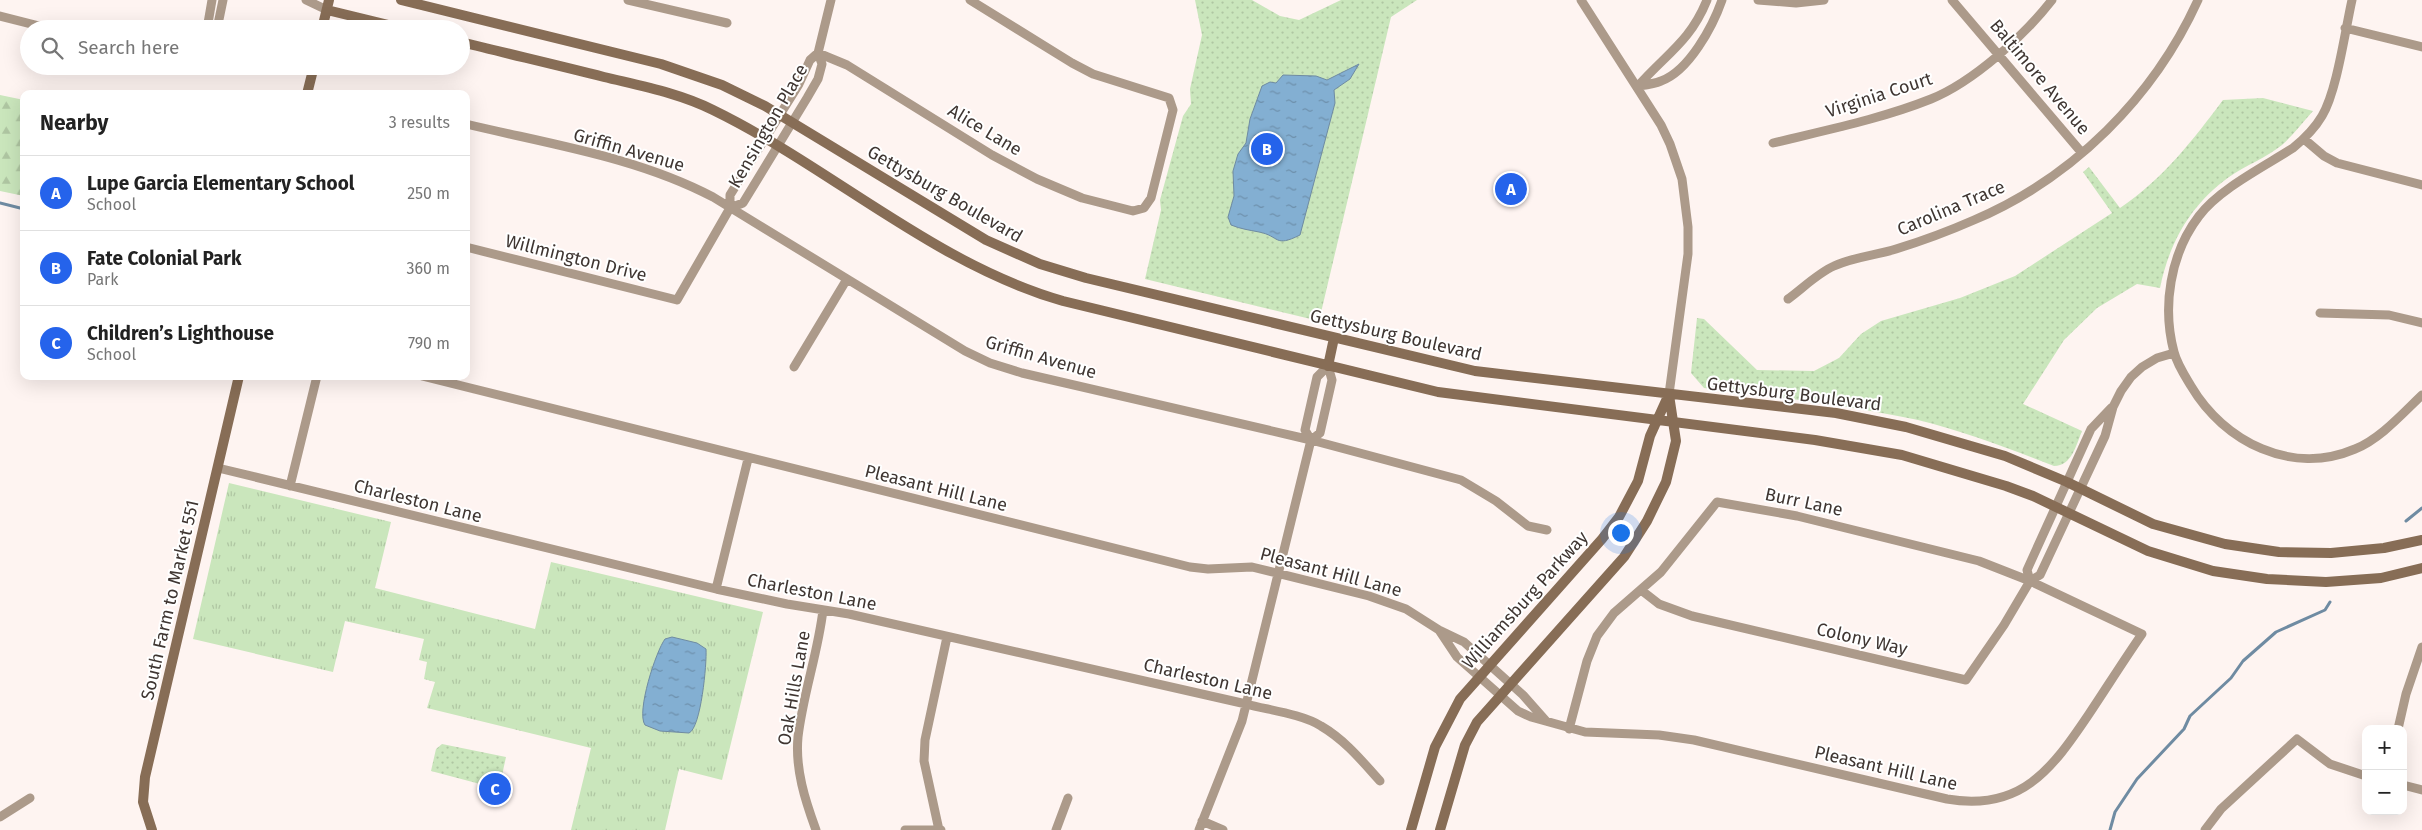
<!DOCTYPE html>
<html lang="en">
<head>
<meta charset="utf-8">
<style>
	body { margin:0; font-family:"Fira Sans",sans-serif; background:#f6f6f6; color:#222 }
	.controls { position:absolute; right:15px; bottom:15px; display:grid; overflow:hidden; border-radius:10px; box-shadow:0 5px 20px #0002 }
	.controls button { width:45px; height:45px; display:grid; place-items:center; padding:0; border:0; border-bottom:1px solid #e0e0e0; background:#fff; color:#222; font:25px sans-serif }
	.you { position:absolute; left:1620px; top:532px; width:18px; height:18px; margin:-12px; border:4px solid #fff; border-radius:50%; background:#1a73e8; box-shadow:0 0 0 8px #1a73e833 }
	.badge { display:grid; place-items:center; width:32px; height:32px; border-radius:50%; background:#2563eb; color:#fff; font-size:16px; font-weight:700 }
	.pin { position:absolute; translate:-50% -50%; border:2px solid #fff; box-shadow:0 1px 5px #0006 }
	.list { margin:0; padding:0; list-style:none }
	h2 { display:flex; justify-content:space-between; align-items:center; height:65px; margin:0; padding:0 20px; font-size:21px }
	h2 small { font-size:16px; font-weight:400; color:#767676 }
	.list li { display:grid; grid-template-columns:32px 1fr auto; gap:15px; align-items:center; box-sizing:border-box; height:75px; padding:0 20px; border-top:1px solid #e0e0e0 }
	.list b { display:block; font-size:19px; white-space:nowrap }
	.list p { margin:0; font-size:16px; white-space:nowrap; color:#767676 }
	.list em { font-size:16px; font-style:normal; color:#767676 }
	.icon { flex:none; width:28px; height:28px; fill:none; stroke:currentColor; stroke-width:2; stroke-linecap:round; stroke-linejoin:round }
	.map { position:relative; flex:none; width:2422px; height:830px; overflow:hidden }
	.search { position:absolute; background:#fff; box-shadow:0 5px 20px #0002; left:20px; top:20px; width:450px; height:55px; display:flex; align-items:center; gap:12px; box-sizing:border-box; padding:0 18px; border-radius:28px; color:#767676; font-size:19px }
	.panel { position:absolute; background:#fff; box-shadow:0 5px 20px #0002; left:20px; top:90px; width:450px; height:290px; border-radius:10px }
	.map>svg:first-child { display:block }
	.grass { fill:url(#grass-tufts) }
	.forest { fill:url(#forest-firs) }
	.park { fill:url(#park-dots) }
	.water { fill:url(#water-ripples); stroke:#6f8ba2 }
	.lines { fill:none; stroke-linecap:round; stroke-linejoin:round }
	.stream { stroke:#6f8ba2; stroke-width:3 }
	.street { stroke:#ac9a8a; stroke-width:9 }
	.secondary { stroke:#876d56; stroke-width:10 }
	.labels { text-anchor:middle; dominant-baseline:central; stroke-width:4; stroke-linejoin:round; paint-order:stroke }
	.street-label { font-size:18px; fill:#3f3632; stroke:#fff }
</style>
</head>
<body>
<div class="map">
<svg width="2422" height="830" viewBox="0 0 2422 830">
	<defs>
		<pattern id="grass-tufts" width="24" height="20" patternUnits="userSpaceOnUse" patternTransform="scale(1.25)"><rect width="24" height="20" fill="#cae6bc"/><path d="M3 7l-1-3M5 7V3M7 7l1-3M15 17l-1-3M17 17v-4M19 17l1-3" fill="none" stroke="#afc6a2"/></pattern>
		<pattern id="forest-firs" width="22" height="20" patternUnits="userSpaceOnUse" patternTransform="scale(1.25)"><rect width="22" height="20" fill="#cae6bc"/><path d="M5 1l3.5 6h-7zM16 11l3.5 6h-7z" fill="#afc6a2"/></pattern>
		<pattern id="park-dots" width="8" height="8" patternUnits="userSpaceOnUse" patternTransform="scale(1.25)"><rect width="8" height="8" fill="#cae6bc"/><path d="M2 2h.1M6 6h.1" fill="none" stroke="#afc6a2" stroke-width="1.8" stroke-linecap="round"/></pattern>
		<pattern id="water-ripples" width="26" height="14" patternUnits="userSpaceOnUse" patternTransform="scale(1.25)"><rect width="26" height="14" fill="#83afd2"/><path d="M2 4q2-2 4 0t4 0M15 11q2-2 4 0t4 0" fill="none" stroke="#6d8fab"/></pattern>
	</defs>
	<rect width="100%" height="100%" fill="#fef4f1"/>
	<path class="grass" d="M229,483L391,522L375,588L535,629L551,562L763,612L722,780L679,769L665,830H571L591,748L427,708L435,682L424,679L427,662L419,660L424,639L345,621L333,672L193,639Z"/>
	<path class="forest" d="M0,95L24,100V196L0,191Z"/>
	<path class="park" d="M1195,0H1252L1280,16L1299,20L1341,0H1417L1391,17L1319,321L1145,279L1161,210L1160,200L1183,116L1191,104L1190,89L1202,35Z
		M2263,98L2313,111C2303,122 2293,135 2282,145C2266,158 2246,165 2229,177C2191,204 2169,243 2160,288L2137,284L2097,308L2064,340L2023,404L2082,431C2076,445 2072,466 2054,466C2010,449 1964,431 1918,420C1847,405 1776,397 1704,388L1691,373L1697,318L1704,319L1757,370L1814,371L1839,358L1861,334L1881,321L1960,298L2015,276L2112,213L2083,172L2089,167L2120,208C2163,179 2193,140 2223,100Z
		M442,744L506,757L499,789L431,771L436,749Z"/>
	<path class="water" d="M1359,64L1350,79L1334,90L1335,103L1300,235C1274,248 1280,236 1259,232C1249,230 1241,229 1231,225L1228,217L1234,196L1233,171L1238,154L1246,143L1250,119L1262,86L1270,82L1276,83L1283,75L1316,76L1327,80Z
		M672,637L697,643L706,649C707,663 701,728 689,733L660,731L645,725C636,712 656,651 665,639Z"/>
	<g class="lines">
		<path class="stream" d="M0,203L24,209
			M2406,521L2422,508
			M2110,830L2115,812L2137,779L2184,729L2190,716L2231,678L2243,661L2276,632L2325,610L2330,602"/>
		<path class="street" d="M306,0L327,10
			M628,0L727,23
			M1581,0L1661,125L1670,144L1682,179L1688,227V254L1669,394
			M1758,0L1796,3L1824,0
			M1952,0L2082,153
			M2352,0C2345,31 2337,91 2322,116C2315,128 2304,139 2293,148C2265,166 2219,189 2199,216C2170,254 2162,307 2174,352C2177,364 2185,376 2191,386C2224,442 2292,476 2355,449C2380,439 2402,414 2422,395
			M0,16L51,29
			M2345,28L2422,47
			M207,29L212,0
			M217,29L223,0
			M818,53L847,65L992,155L1037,179L1082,198L1133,211L1144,208L1151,198L1173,110L1169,98L1093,74L1072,63L970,0
			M1638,86C1645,85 1654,84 1661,81C1689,71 1713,26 1722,0
			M1638,86C1666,54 1690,42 1707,0
			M466,124C549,144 637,157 713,197L965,351L990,363L1022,373L1311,440L1461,480L1496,501L1528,526L1547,530
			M2304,139L2324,156L2337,163L2422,185
			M1773,143C1826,130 1881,119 1931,99C1973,82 2024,36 2052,0
			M730,208L743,203L807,98L818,79L822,64L818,53
			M466,247L677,300L730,208V195L799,84L810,60L818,53L831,0
			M1788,299C1803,288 1818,273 1834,266C1853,257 1877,255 1896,249C1922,241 1949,231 1974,220C2073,178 2154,97 2198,0
			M2320,313L2389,315L2422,323
			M794,367L847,279
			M422,376L1190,567L1208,569L1252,567L1369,596L1406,609L1439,630L1464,642L1523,695L1546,721
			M218,468L716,589L787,604L849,614L1246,704C1268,710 1302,714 1321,726C1345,740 1362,761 1380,781
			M290,486L317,376
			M2030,581L2027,570L2091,429L2111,408
			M716,589L748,459
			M1641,590L1659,604L1692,616L1966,680L2004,625L2030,581L2040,575L2105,436L2113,407L2121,391L2131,377L2142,367L2157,358L2174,353
			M1439,630L1457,657L1518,711L1531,717L1585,732L1659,735L1694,740L1947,799C2021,812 2052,769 2089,714C2107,687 2124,660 2142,634L2030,581L1979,561L1797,516L1717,502L1661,572L1614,613L1597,636L1587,661L1569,729
			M2398,729L2406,694L2422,647
			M2403,785L2422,790
			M0,817L30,798
			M1202,821L1223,830
			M816,830C805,800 795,769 798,737C803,694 818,653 823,610
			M905,830H941
			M939,830L924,761L925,740L947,637
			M1056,830L1068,798
			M1199,830L1242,721L1311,440L1320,433L1332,380L1328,366L1317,377L1305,430L1311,440
			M2205,830L2221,809L2297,739L2330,764L2366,776"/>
		<path class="secondary" d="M401,0L661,64L722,85L765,106L986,240L1040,264L1086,278L1475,371L1836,413L1906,427L2005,456L2067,482L2153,524L2225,544L2279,552L2331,553L2384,548L2422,540
			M327,10L405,29
			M322,29L329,0
			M461,42C509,54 557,65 604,77C641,86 679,93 713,110C832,168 934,264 1063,301L1438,392L1815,440L1902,455L2006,486L2033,496L2148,551L2213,571L2267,579L2326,582L2381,578L2422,568
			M307,94L314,66
			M1328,366L1334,338
			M152,830L143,802L145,777L239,376
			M1411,830L1435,747L1460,699L1602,539L1619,517L1638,481L1650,436L1669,394
			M1440,830L1465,745L1477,722L1624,557L1647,521L1666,482L1676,441L1669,395"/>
	</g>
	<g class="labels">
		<g class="street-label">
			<text transform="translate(2040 77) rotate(50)">Baltimore Avenue</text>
			<text transform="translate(1879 95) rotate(-18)">Virginia Court</text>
			<text transform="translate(768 126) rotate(-60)">Kensington Place</text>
			<text transform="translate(985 130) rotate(31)">Alice Lane</text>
			<text transform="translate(629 150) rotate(16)">Griffin Avenue</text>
			<text transform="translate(945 194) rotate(30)">Gettysburg Boulevard</text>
			<text transform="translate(1951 208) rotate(-23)">Carolina Trace</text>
			<text transform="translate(576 258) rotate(14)">Willmington Drive</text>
			<text transform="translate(1396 335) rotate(13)">Gettysburg Boulevard</text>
			<text transform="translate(1041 357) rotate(16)">Griffin Avenue</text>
			<text transform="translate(1794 394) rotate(7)">Gettysburg Boulevard</text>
			<text transform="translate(936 488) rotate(14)">Pleasant Hill Lane</text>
			<text transform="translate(418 501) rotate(14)">Charleston Lane</text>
			<text transform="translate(1804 502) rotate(12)">Burr Lane</text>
			<text transform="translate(1331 572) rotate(15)">Pleasant Hill Lane</text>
			<text transform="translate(812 592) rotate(11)">Charleston Lane</text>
			<text transform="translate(170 600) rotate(-77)">South Farm to Market 551</text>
			<text transform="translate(1525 600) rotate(-48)">Williamsburg Parkway</text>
			<text transform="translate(1862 639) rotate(13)">Colony Way</text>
			<text transform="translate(1208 679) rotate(13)">Charleston Lane</text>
			<text transform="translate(794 688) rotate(-80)">Oak Hills Lane</text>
			<text transform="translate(1886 768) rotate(13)">Pleasant Hill Lane</text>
		</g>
	</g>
</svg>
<div class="controls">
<button>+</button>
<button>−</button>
</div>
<div class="you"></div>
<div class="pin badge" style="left:1511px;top:189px">A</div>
<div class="pin badge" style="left:1267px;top:149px">B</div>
<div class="pin badge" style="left:495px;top:789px">C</div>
<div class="search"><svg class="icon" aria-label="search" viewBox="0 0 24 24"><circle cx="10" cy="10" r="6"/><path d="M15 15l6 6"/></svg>Search here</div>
<section class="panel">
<h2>Nearby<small>3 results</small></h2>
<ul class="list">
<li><span class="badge">A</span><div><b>Lupe Garcia Elementary School</b><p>School</p></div><em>250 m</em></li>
<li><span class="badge">B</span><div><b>Fate Colonial Park</b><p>Park</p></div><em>360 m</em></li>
<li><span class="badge">C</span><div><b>Children’s Lighthouse</b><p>School</p></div><em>790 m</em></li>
</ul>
</section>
</div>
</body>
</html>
